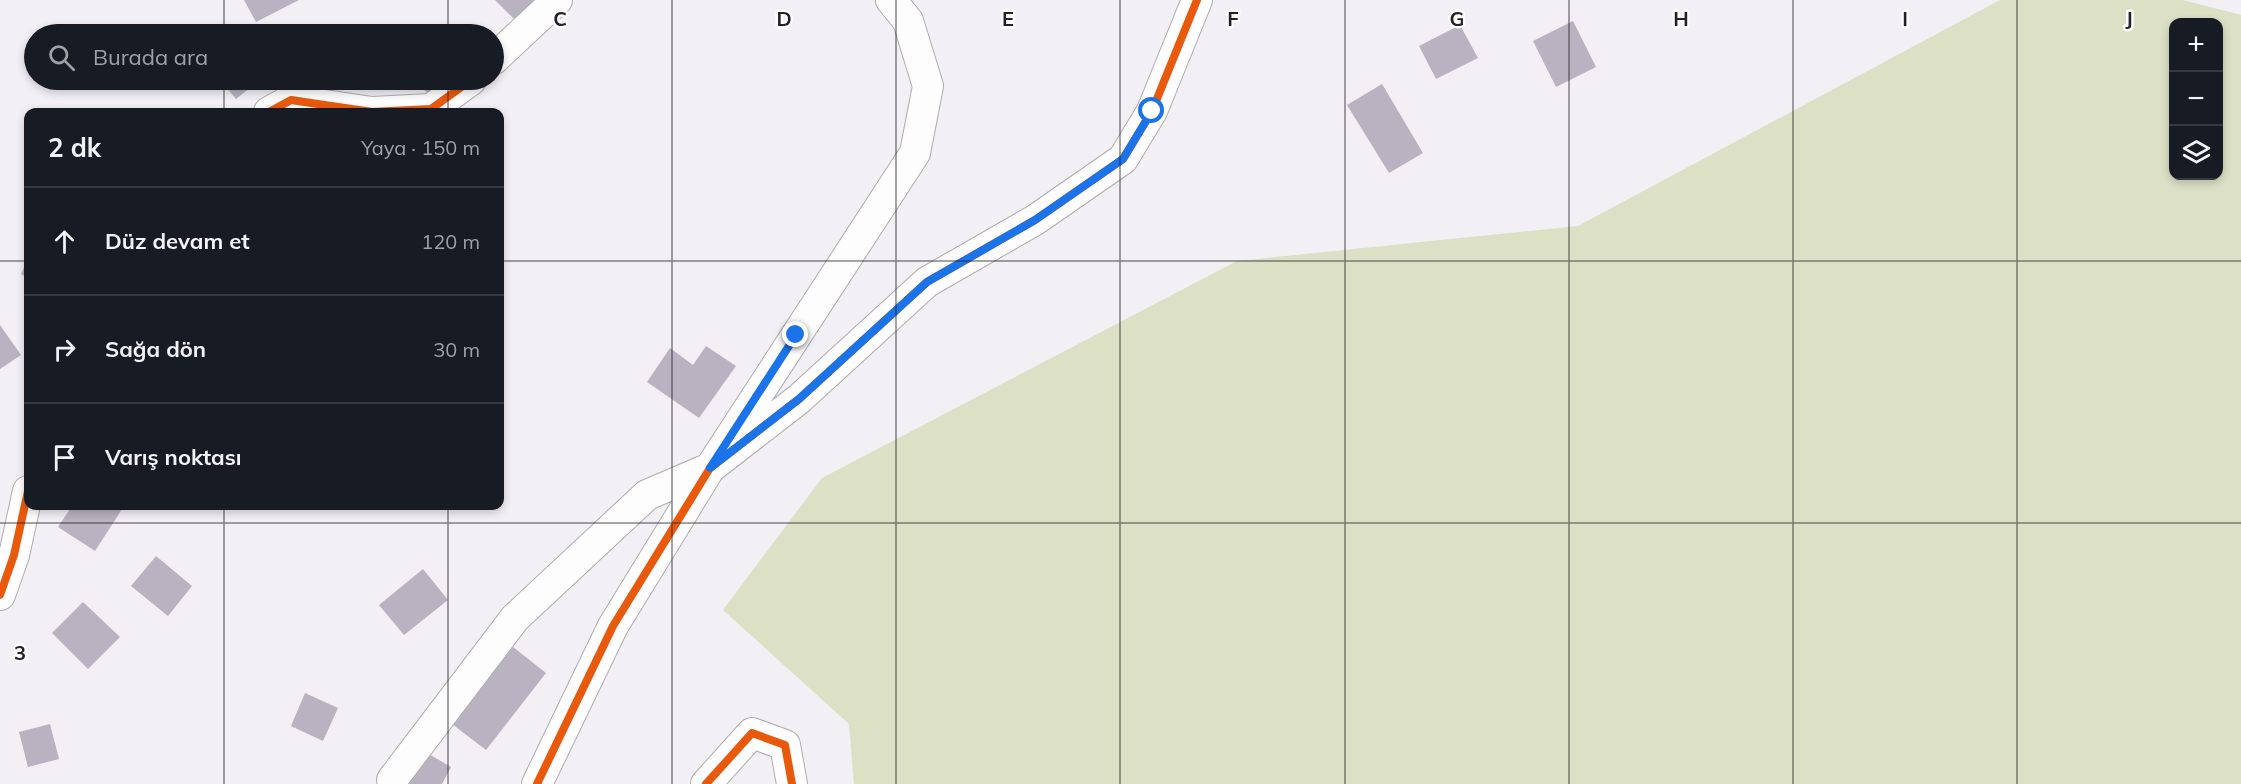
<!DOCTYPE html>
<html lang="tr">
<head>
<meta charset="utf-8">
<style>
	body { margin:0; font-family:Mulish,sans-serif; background:#20242c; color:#f1f3f6 }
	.controls { position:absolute; right:18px; top:18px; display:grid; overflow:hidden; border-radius:12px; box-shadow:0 3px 9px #0003 }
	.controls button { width:54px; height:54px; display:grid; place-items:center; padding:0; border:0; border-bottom:2px solid #363941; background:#171b24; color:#f1f3f6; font:30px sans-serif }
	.stop { position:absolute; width:18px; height:18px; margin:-14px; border:4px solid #1a73e8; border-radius:50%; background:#fff }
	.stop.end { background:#1a73e8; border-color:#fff; box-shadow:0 2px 6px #0008 }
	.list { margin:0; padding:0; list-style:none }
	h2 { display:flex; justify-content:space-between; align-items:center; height:78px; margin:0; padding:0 24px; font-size:26px }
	h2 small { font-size:20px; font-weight:400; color:#9ea1a6 }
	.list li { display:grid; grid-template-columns:39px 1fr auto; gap:18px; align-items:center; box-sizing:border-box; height:108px; padding:0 24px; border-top:2px solid #363941 }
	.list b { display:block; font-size:22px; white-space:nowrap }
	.list em { font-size:20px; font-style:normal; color:#9ea1a6 }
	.icon { flex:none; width:33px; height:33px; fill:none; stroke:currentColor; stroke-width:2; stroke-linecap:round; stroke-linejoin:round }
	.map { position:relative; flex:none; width:2241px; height:784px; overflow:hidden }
	.search { position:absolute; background:#171b24; box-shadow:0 3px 9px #0003; left:24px; top:24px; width:480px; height:66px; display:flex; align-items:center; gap:15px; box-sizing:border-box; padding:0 21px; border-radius:33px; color:#9ea1a6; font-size:22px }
	.panel { position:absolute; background:#171b24; box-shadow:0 3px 9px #0003; left:24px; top:108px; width:480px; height:402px; border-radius:12px }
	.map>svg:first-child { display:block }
	.green { fill:#dce0c5; fill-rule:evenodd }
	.building { fill:#b9b2c0 }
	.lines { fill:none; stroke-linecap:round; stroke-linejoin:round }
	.street-casing { stroke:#aeacb0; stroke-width:32 }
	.street { stroke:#fdfdfe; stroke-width:30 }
	.cycleway-casing { stroke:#fcfbfd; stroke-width:11 }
	.cycleway { stroke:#e8590c; stroke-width:8 }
	.route { stroke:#1a73e8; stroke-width:8 }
	.grid { fill:none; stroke:#232125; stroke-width:1.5; stroke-opacity:0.55 }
	.grid-label { font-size:20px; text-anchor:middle; font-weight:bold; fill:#232125; stroke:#fcfbfd; stroke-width:5; stroke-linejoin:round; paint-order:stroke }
</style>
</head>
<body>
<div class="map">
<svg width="2241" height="784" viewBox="0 0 2241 784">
	<rect width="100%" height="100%" fill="#f2eff5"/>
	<path class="green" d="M2000,0H2183L2241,15V784H854L849,724L723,610L822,478L1237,261L1578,226ZM2174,22H2218V176H2174Z"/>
	<path class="building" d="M244,0H299L256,22Z
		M495,0H536L515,20Z
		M1573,21L1596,67L1556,87L1533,41Z
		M1460,25L1478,58L1436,79L1419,46Z
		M220,80H260L236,99Z
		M413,80H448L432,97Z
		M1382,84L1423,153L1389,173L1347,105Z
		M28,258V278L21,274Z
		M0,325L21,355L0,369Z
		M706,346L736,366L699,418L647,382L670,348L693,365Z
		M72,506H124L95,551L58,527Z
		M156,556L192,586L168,616L131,586Z
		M423,569L448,600L404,635L379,605Z
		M83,602L120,637L88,669L52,633Z
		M513,647L546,673L486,750L452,724Z
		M305,693L338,708L323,741L291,726Z
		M50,724L59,759L28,767L19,732Z
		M422,750L451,767L442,784H404Z"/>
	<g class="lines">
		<g class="street-casing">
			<path id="street" d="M494,59L557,0
				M269,112L291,100L372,112L431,109L471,80
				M0,595L14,555L28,491
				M392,780L515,618L647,495L710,468L915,153L928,86L908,21L891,0
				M537,784L613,626L710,468L799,399L927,282L1035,220L1123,159L1152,111L1197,0
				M706,784L752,733L785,745L792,784"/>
		</g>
		<use href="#street" class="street"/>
		<g class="cycleway-casing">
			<path id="cycleway" d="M269,112L291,100L372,112L431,109L471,80
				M0,595L14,555L28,491
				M537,784L613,626L710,468L799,399L927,282L1035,220L1123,159L1152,111L1197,0
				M706,784L752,733L785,745L792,784"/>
		</g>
		<use href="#cycleway" class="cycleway"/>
	</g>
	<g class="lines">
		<path class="route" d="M796,335L710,468L799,399L927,282L1035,220L1123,159L1152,111"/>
	</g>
	<path class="grid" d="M224,0V34M448,0V34M672,0V784M896,0V784M1120,0V784M1345,0V784M1569,0V784M1793,0V784M2017,0V784M224,80V112M448,80V112M0,261H28M500,261H2241M224,506V784M448,506V784M0,523H2241"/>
	<g class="grid-label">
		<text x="560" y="26">C</text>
		<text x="784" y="26">D</text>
		<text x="1008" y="26">E</text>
		<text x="1233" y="26">F</text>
		<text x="1457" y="26">G</text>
		<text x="1681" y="26">H</text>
		<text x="1905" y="26">I</text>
		<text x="2129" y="26">J</text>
		<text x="20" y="660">3</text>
	</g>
</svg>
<div class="controls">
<button>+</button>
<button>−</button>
<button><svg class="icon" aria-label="layers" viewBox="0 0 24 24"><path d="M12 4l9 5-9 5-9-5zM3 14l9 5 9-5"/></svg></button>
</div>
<div class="stop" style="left:1152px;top:111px"></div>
<div class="stop end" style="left:796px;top:335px"></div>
<div class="search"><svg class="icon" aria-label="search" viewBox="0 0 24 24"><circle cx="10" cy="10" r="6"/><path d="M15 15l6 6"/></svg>Burada ara</div>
<section class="panel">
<h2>2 dk<small>Yaya · 150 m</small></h2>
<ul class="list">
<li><svg class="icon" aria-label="ahead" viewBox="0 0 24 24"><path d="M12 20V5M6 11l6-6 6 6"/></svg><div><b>Düz devam et</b></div><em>120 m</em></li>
<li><svg class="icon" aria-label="right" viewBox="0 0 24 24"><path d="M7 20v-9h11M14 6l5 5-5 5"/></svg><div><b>Sağa dön</b></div><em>30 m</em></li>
<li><svg class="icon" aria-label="arrive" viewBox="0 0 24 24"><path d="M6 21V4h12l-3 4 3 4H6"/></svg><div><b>Varış noktası</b></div></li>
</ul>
</section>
</div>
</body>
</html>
